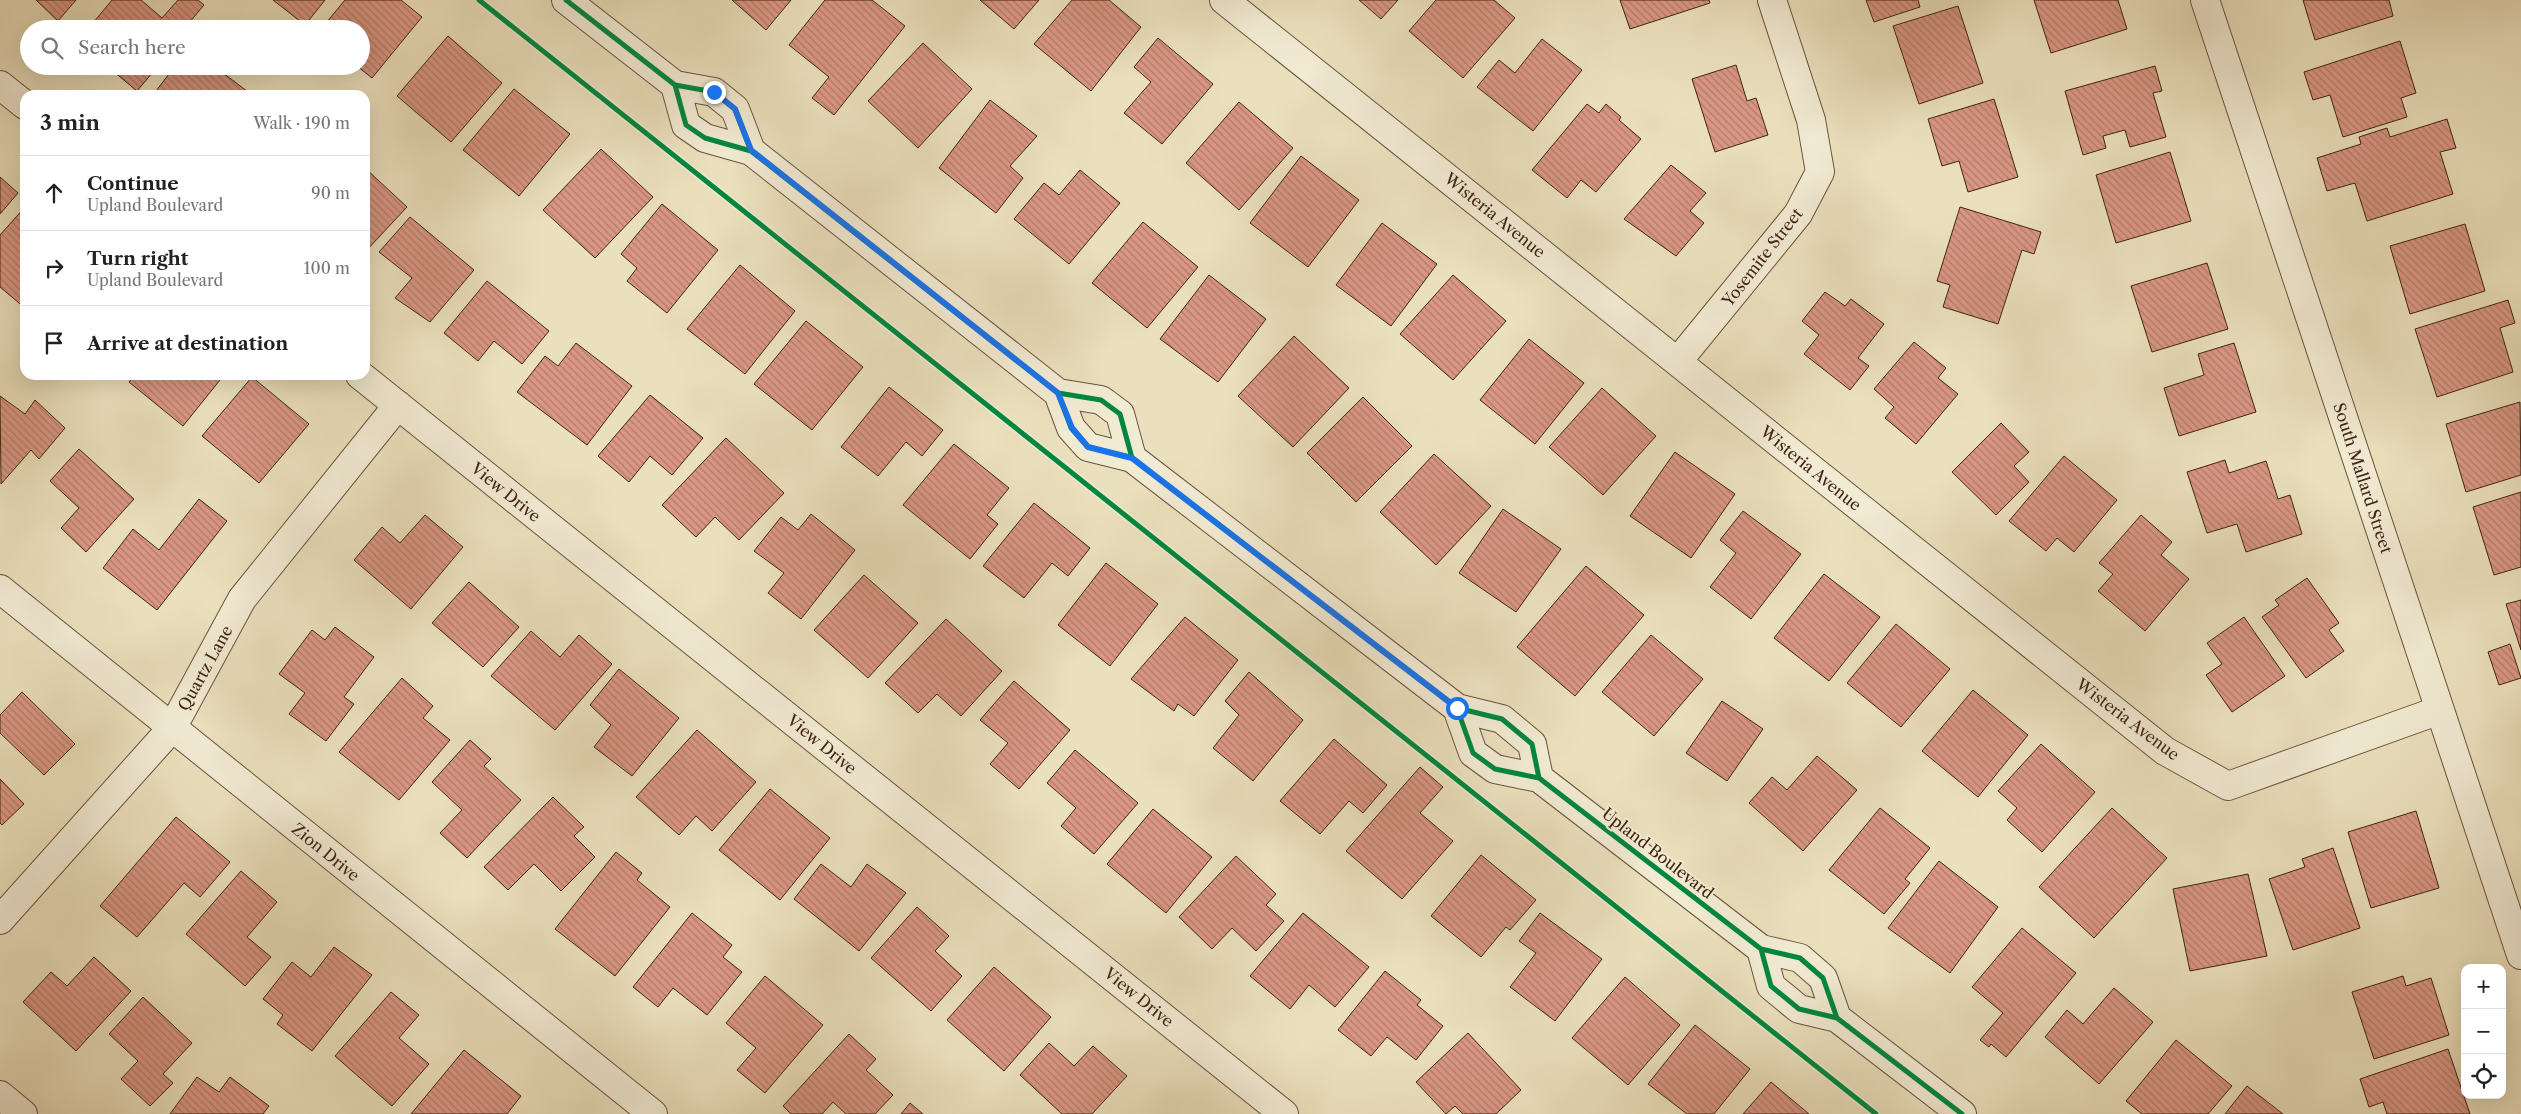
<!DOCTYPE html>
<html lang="en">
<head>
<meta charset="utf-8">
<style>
	body { margin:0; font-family:"Libre Caslon Text",serif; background:#f2f2f2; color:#222 }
	.controls { position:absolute; right:15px; bottom:15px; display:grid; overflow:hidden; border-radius:10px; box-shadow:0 5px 20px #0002 }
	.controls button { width:45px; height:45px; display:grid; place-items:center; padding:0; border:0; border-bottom:1px solid #e0e0e0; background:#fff; color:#222; font:25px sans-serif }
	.stop { position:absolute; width:15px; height:15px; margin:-11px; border:4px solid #1a73e8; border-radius:50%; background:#fff }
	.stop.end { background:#1a73e8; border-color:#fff; box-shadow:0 1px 5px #0008 }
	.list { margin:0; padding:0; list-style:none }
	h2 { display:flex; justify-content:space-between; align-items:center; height:65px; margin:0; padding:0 20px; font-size:21px }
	h2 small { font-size:16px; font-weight:400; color:#767676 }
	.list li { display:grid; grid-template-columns:32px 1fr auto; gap:15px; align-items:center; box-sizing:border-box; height:75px; padding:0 20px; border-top:1px solid #e0e0e0 }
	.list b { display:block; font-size:19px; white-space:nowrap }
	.list p { margin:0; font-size:16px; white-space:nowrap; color:#767676 }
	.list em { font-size:16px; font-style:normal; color:#767676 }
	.icon { flex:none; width:28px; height:28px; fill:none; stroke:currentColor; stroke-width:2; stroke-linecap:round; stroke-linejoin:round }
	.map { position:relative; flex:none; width:2521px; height:1114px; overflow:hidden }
	.search { position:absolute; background:#fff; box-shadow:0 5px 20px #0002; left:20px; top:20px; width:350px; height:55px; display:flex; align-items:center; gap:12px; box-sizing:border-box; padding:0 18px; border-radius:28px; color:#767676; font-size:19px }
	.panel { position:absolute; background:#fff; box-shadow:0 5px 20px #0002; left:20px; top:90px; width:350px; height:290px; border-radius:15px }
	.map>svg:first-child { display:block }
	.building { fill:url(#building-back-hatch); stroke:#3f2411 }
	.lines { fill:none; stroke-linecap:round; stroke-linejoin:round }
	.minor-casing { stroke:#6a533c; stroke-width:30 }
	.tertiary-casing { stroke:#6a533c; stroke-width:30 }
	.minor { stroke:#f2ebd4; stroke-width:28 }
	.tertiary { stroke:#f2ebd4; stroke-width:28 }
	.cycleway-casing { stroke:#f2ebd4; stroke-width:8 }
	.cycleway { stroke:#00873e; stroke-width:5 }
	.route { stroke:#1a73e8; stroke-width:6 }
	.labels { text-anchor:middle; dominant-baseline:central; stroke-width:4; stroke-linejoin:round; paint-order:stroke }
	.street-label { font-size:16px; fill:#3f2411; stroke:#f2ebd4 }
</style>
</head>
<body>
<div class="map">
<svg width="2521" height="1114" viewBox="0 0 2521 1114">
	<defs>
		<pattern id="building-back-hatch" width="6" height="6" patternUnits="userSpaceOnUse" patternTransform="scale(1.25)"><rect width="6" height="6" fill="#da9784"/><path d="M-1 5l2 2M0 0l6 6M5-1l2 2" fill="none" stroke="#b27b6b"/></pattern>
	</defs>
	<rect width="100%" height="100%" fill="#ebe0bd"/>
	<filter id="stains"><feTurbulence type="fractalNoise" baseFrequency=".004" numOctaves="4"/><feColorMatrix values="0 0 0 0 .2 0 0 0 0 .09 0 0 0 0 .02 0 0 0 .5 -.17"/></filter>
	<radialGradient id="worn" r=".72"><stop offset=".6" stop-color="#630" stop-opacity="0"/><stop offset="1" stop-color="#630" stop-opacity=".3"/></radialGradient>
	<path class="building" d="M36,0H76L58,21Z
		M112,0H141L162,18L178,0H198L204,5L184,29H88Z
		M273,0H325L305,25Z
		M345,0H401L422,17L372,78L357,66H361V29H321Z
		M732,0H791L766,30Z
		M825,0H872L905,26L834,115L812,98L829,77L789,45Z
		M980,0H1039L1014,29Z
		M1072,0H1109L1141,27L1091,91L1034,44Z
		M1359,0H1398L1381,19Z
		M1436,0H1494L1515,18L1463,78L1409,31Z
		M1620,0H1709L1710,3L1630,29Z
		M1866,0H1918L1920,7L1874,22Z
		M2034,0H2118L2127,29L2051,53Z
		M2303,0H2389L2393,16L2315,40Z
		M1958,6L1983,83L1919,104L1893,26Z
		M448,36L502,83L451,142L397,96Z
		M1158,38L1213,84L1162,144L1124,113L1151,82L1134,67Z
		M1542,39L1582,70L1533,131L1477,87L1499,60L1515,73Z
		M2400,41L2416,93L2401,98L2407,117L2343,137L2330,95L2313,100L2304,72Z
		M923,43L972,89L918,148L868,101Z
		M1736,65L1747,101L1756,98L1768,135L1715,152L1692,79Z
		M107,66H158L137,91Z
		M175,66H214L252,95H153Z
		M2155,66L2162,91L2153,93L2166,137L2130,147L2125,130L2103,136L2106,148L2083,155L2065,91Z
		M514,89L570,134L519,196L463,150Z
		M1994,99L2018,177L1968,192L1959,161L1942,166L1928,119Z
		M990,100L1037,136L1010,166L1023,178L996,213L939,168Z
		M1239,102L1293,148L1239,210L1186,163Z
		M1587,104L1599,113L1606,104L1621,117L1619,120L1641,139L1596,192L1581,180L1567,198L1532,170Z
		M2447,119L2456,148L2440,152L2453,194L2367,221L2355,183L2327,191L2317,158L2361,144L2359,137L2387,128L2390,137Z
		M601,149L653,197L595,258L543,210Z
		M2170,152L2191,221L2116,243L2096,175Z
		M1301,156L1359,200L1308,267L1250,223Z
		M1671,165L1706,193L1690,211L1704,223L1676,256L1624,219Z
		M365,168L407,207L365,252Z
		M1080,170L1120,203L1069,264L1014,219L1044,183L1059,195Z
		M0,177L18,193L0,214Z
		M662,204L718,250L667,313L627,281L637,268L621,254Z
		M25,207V308L0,287V235Z
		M1960,207L2041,232L2034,254L2022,250L1998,324L1943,307L1950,285L1937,281Z
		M410,217L474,270L430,322L395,298L412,278L379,252Z
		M1143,222L1198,267L1147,328L1092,283Z
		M1382,223L1437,264L1391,326L1336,285Z
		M2465,224L2485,291L2410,314L2390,246Z
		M2207,263L2228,329L2152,352L2131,286Z
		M740,265L795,311L745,374L687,329Z
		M1209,275L1266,319L1218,382L1160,339Z
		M1453,275L1506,321L1453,380L1400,334Z
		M487,281L549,331L522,364L494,341L478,361L444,333Z
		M1825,292L1845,306L1851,299L1884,324L1858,358L1869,366L1850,390L1804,354L1819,335L1802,321Z
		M2508,300L2515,323L2500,328L2513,372L2437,397L2415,329Z
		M806,321L863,367L812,430L754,384Z
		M1294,336L1349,388L1293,447L1238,396Z
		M1529,339L1584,383L1535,444L1480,400Z
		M1914,342L1946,368L1938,378L1958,394L1916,444L1885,418L1894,407L1874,389Z
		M576,343L632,386L587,445L517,392L545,356L558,366Z
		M2234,343L2256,412L2179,436L2164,388L2204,375L2198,354Z
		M135,375H224L183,426L129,382Z
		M252,377L309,424L259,483L202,436Z
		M889,387L943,430L922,456L906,442L878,476L841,447Z
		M1602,388L1656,436L1603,495L1549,447Z
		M650,395L703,438L672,475L650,456L629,482L598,456Z
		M0,396L25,414L35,400L65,428L39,459L31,450L1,484Z
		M1363,397L1412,446L1356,502L1307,453Z
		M2520,402L2521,475L2466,492L2446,424Z
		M2001,423L2029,452L2014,466L2029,482L1996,515L1952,472Z
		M726,438L784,493L739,540L715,517L696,537L662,505Z
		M954,444L1009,488L987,515L998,524L970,559L903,505Z
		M79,449L134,499L86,552L61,528L79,508L50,481Z
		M1675,452L1735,494L1691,558L1630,516Z
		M1434,454L1491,506L1436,565L1380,512Z
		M2064,456L2117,500L2074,552L2057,538L2046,551L2009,521Z
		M2225,460L2229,473L2266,461L2278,499L2290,495L2302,534L2246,552L2237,524L2207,533L2187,472Z
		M2521,492V567L2494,575L2473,507Z
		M199,499L227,521L157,610L103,568L133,529L159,550Z
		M1034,503L1090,548L1068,576L1052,563L1024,598L983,566Z
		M1503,509L1561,549L1516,612L1459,573Z
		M1743,511L1801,554L1751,619L1710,587L1736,553L1720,540Z
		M811,514L855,550L801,619L768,593L784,573L754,551L781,517L798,530Z
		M425,515L463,547L411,609L354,560L382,527L400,543Z
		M2141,515L2172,542L2161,555L2189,579L2145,631L2098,591L2113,574L2099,563Z
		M1106,563L1158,604L1110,666L1058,625Z
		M1586,566L1644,615L1575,696L1517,647Z
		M1824,574L1880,617L1829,681L1774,638Z
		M864,575L918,623L868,678L814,630Z
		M2307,578L2339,623L2329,630L2344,651L2306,678L2262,617L2279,605L2275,600Z
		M469,582L519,627L483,667L432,623Z
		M2521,600V650L2506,604Z
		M1185,617L1238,660L1194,716L1178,704L1174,711L1131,679Z
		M2244,617L2285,676L2232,712L2206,675L2222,664L2207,643Z
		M946,619L1002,671L961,716L937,694L918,713L885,683Z
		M1896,624L1950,669L1901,727L1847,683Z
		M335,627L374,657L344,697L354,704L326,741L289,714L305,693L279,674L312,630L325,640Z
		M531,631L560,657L579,635L612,664L555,730L491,676Z
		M1651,635L1703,679L1654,736L1602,692Z
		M2510,644L2521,678L2499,685L2488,652Z
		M619,669L679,718L632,776L594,747L611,725L590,705Z
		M1249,672L1303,720L1253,781L1213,748L1239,715L1225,701Z
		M402,678L433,706L423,718L450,740L399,800L339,752Z
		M1014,681L1070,730L1019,789L990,764L1008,743L980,720Z
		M1973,690L2028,735L1978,797L1922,751Z
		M22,692L75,744L44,775L0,733V715Z
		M1722,701L1763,729L1727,781L1686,753Z
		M697,730L756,782L712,831L696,816L679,835L636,797Z
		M1334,739L1387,785L1363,813L1349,801L1320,834L1280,801Z
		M470,740L491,759L484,766L521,800L467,858L440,833L462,810L432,782Z
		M2041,744L2095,792L2042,852L2007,820L2017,808L1998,791Z
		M1075,750L1138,803L1094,854L1061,826L1076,808L1047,783Z
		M1817,756L1857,790L1803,851L1749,803L1772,777L1787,790Z
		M1420,767L1443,787L1420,813L1453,841L1402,899L1346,851Z
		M0,779L24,804L2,825L0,823Z
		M770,789L830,838L780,900L719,850Z
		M553,797L584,827L574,836L595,857L561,891L534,864L508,890L484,867Z
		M1880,808L1930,848L1905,879L1910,883L1884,914L1829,870Z
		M2112,808L2167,858L2094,938L2039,887Z
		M1153,809L1212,857L1166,913L1107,864Z
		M2416,811L2439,888L2371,908L2348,832Z
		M176,817L230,862L200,897L184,883L137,937L100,906Z
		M2333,848L2360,928L2293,950L2269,879L2305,867L2302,859Z
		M616,852L642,873L637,880L670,907L615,976L555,929Z
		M1481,855L1536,900L1510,930L1506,927L1481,957L1431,916Z
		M1236,856L1276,894L1266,905L1284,921L1256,951L1232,928L1212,949L1179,917Z
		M1939,861L1998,907L1950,973L1888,928Z
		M821,864L851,887L867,864L906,893L859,951L794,899Z
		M241,871L277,902L247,937L271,957L245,986L186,934Z
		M2248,874L2267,956L2190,971L2173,889Z
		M917,907L949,936L935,951L962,976L931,1011L871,958Z
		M692,913L732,945L723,957L742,972L707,1015L673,988L658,1007L633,987Z
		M1303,913L1369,967L1335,1007L1309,985L1290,1009L1250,976Z
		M1540,913L1602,959L1555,1021L1510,987L1536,953L1519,941Z
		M2022,928L2076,973L2006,1057L1991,1044L1989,1047L1980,1040L2003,1013L1972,987Z
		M334,947L372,975L312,1051L277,1024L283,1015L263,999L292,962L311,977Z
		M94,957L131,991L76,1051L23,1002L51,972L67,986Z
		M994,967L1051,1017L1004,1071L947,1020Z
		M1385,971L1421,1000L1417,1005L1443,1026L1416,1060L1387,1037L1371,1056L1338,1030Z
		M765,976L823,1025L765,1093L737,1070L756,1048L726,1023Z
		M2403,976L2406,986L2431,978L2449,1035L2374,1059L2352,992Z
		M1625,977L1680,1025L1628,1085L1572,1038Z
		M2114,988L2153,1022L2099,1084L2045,1037L2067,1010L2083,1024Z
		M391,992L419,1015L399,1038L429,1064L392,1106L335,1056Z
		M143,997L192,1043L163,1074L173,1083L150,1106L121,1079L138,1061L109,1034Z
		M1695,1025L1750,1069L1714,1114H1687L1648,1084Z
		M1468,1033L1521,1090L1496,1114H1463L1455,1106L1446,1114L1416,1082Z
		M849,1034L876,1059L866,1070L893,1095L875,1114H846L833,1102L822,1114H791L783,1106Z
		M2176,1040L2232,1086L2208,1114H2142L2126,1101Z
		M1049,1043L1074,1066L1093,1046L1127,1076L1092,1114H1062L1020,1075Z
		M2448,1049L2470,1114H2387L2383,1102L2369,1107L2360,1079Z
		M464,1050L521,1096L507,1114H411Z
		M197,1077L219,1092L230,1077L269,1106L263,1114H170Z
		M1771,1082L1809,1114H1743Z
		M2247,1086L2283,1114H2225Z
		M910,1103L923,1114H901Z"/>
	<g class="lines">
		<g class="minor-casing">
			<path id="minor" d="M1224,0L2165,751L2228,786L2440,710
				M2205,0L2521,955
				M0,85L25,105
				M1678,361L1798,214L1820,172L1811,120L1772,0
				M360,375L1284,1114
				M0,589L653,1114
				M0,920L172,728L242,599L398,405
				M0,1095L23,1114"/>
		</g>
		<g class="tertiary-casing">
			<path id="tertiary" d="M566,0L675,85L714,92L735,109L751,151
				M675,85L686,125L705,138L751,151L1058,393L1101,400L1120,414L1132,458
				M1058,393L1071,428L1088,447L1132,458L1457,708L1502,719L1532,744L1539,778
				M1457,708L1473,753L1495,769L1539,778L1761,949L1800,958L1823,978L1837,1018
				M1761,949L1771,986L1799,1009L1837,1018L1962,1114"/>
		</g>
		<use href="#minor" class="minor"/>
		<use href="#tertiary" class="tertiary"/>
		<g class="cycleway-casing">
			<path id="cycleway" d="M479,0L1876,1114
				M566,0L675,85L714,92L735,109L751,151
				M675,85L686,125L705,138L751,151L1058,393L1101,400L1120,414L1132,458
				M1058,393L1071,428L1088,447L1132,458L1457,708L1502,719L1532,744L1539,778
				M1457,708L1473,753L1495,769L1539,778L1761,949L1800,958L1823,978L1837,1018
				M1761,949L1771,986L1799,1009L1837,1018L1962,1114"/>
		</g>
		<use href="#cycleway" class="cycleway"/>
	</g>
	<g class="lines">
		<path class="route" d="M714,92L735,109L751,150L1058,393L1072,428L1088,447L1132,458L1457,708"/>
	</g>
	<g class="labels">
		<g class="street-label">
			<text transform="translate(1495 215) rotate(39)">Wisteria Avenue</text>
			<text transform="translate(1762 257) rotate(-52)">Yosemite Street</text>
			<text transform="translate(1811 468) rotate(39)">Wisteria Avenue</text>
			<text transform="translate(2363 478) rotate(72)">South Mallard Street</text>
			<text transform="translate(506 492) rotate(39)">View Drive</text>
			<text transform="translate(205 668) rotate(-61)">Quartz Lane</text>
			<text transform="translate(2128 719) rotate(37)">Wisteria Avenue</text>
			<text transform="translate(822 744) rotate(39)">View Drive</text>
			<text transform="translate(326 852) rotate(39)">Zion Drive</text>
			<text transform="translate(1658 853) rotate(38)">Upland Boulevard</text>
			<text transform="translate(1139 997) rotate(39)">View Drive</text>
		</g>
	</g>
	<rect width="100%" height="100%" filter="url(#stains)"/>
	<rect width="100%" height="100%" fill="url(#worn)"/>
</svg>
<div class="controls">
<button>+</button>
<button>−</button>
<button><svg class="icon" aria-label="locate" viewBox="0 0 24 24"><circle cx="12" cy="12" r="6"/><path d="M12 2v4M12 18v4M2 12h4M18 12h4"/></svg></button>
</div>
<div class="stop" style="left:1457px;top:708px"></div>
<div class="stop end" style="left:714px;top:92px"></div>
<div class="search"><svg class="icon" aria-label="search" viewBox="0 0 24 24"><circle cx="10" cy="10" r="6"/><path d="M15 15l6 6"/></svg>Search here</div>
<section class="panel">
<h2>3 min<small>Walk · 190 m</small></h2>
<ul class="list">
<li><svg class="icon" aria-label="ahead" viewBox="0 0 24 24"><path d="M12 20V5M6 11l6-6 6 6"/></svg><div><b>Continue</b><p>Upland Boulevard</p></div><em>90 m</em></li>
<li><svg class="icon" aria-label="right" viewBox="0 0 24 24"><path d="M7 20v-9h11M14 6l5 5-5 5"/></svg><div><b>Turn right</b><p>Upland Boulevard</p></div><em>100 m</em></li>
<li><svg class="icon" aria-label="arrive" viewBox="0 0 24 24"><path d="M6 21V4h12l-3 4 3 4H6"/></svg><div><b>Arrive at destination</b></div></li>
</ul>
</section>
</div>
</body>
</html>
